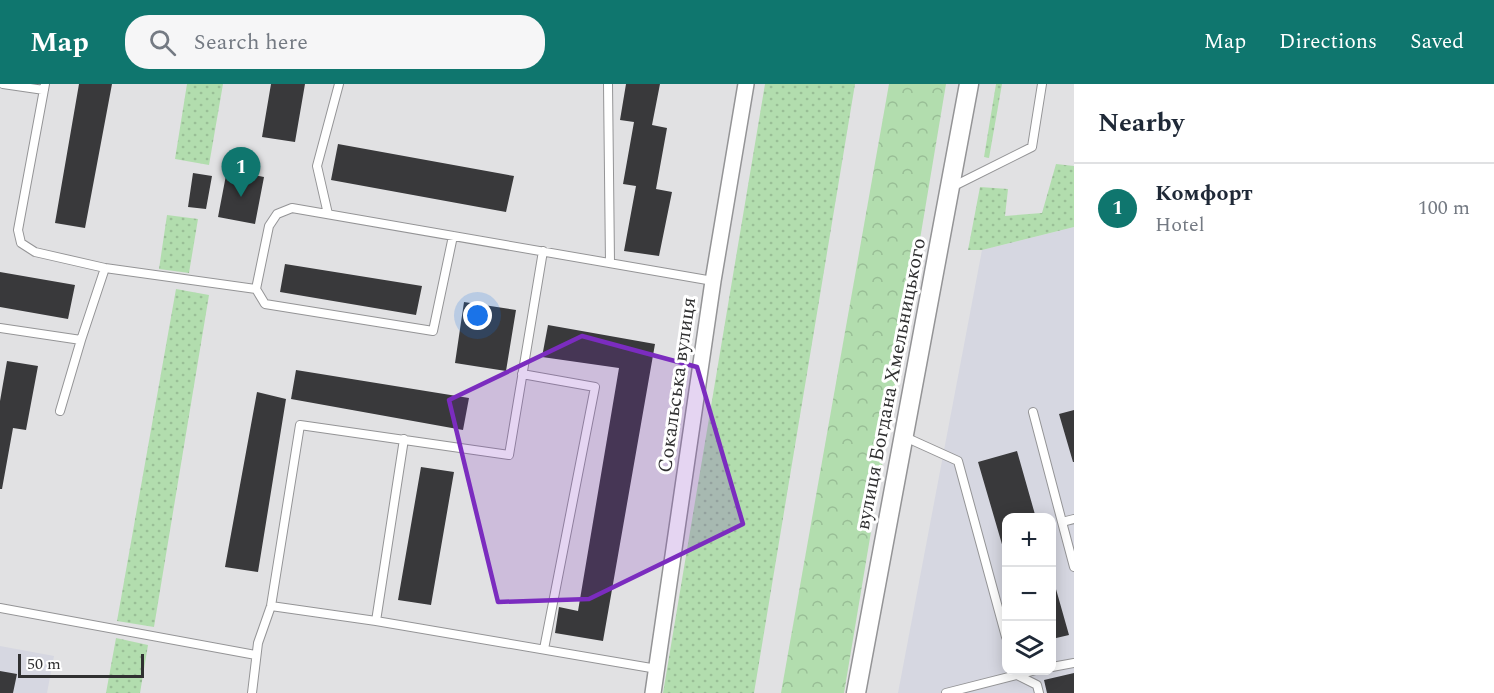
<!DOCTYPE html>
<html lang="en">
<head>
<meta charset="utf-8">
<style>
	body { margin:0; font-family:Spectral,serif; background:#f6f6f7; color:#1f2937 }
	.controls { position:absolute; right:18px; bottom:18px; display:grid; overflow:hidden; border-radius:12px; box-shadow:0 3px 15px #0003 }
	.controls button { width:54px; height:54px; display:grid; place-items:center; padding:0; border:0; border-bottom:2px solid #e0e1e3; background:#fff; color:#1f2937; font:30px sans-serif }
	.scale { position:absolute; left:18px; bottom:15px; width:126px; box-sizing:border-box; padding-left:6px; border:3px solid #303031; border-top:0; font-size:16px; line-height:21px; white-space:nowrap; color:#303031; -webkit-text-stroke:4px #fff; paint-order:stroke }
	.you { position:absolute; left:478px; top:232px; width:21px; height:21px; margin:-15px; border:4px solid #fff; border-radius:50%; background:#1a73e8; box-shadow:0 0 0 9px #1a73e833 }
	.badge { display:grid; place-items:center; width:39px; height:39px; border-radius:50%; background:#0f766e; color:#fff; font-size:20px; font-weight:700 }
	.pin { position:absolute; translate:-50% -50px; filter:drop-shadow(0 2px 3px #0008) }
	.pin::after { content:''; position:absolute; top:32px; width:21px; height:18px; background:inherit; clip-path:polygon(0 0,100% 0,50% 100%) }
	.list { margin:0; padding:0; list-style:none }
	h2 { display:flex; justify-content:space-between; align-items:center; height:78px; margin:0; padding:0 24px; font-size:26px }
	h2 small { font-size:20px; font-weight:400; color:#747a83 }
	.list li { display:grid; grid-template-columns:39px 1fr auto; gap:18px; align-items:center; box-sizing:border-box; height:90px; padding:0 24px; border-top:2px solid #e0e1e3 }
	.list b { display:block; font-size:22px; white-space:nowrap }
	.list p { margin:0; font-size:20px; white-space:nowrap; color:#747a83 }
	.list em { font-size:20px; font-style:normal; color:#747a83 }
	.icon { flex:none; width:33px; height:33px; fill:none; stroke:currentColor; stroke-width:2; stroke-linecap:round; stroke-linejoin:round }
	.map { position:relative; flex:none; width:1074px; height:609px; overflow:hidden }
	header { display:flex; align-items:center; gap:36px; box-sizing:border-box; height:84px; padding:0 30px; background:#0f766e; color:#fff }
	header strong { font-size:28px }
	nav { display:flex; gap:33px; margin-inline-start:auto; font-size:21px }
	.search { width:420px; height:54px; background:#f6f6f7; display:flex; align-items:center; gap:15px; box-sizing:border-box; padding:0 21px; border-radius:24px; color:#747a83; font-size:22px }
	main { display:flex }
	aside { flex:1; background:#fff }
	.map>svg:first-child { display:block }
	.built { fill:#d6d7e1; fill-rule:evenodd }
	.grass { fill:url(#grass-dots) }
	.park { fill:url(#park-crowns) }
	.building { fill:#39393b }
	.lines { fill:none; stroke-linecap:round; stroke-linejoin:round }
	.service-casing { stroke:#949496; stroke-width:10 }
	.minor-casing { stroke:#949496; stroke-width:18 }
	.tertiary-casing { stroke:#949496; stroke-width:21 }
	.service { stroke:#fff; stroke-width:8 }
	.minor { stroke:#fff; stroke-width:15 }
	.tertiary { stroke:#fff; stroke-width:18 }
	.marked { fill:#7b2cbf; fill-opacity:0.2; stroke:#7b2cbf; stroke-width:4.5; stroke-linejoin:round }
	.labels { text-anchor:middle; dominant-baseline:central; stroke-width:6; stroke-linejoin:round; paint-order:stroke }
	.street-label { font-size:20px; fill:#303031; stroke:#fff }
</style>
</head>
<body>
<header>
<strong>Map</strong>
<div class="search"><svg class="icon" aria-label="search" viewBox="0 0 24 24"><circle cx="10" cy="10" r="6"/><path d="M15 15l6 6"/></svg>Search here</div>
<nav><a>Map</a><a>Directions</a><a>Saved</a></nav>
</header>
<main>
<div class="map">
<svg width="1074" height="609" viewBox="0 0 1074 609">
	<defs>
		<pattern id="grass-dots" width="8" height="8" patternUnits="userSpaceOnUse" patternTransform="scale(1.5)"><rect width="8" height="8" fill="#b2ddae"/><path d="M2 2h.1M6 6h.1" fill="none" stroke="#99be96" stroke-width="1.8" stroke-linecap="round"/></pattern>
		<pattern id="park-crowns" width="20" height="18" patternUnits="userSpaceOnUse" patternTransform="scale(1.5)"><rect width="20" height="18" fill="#b2ddae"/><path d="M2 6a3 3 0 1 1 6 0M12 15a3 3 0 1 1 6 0" fill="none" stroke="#99be96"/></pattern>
	</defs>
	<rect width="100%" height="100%" fill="#e1e1e3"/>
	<path class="built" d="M1074,143V609H898L982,166ZM1006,434H1052V586H1006Z
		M0,562L54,572L47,609H0Z"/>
	<path class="grass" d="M187,0H223L209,81L175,75Z
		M765,0H855L754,609H663Z
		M996,0H1002L989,74L984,73Z
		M1056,80L1074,82V143L982,166H968L980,103L1008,105L1005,132L1042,129Z
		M167,131L198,135L189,189L159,185Z
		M176,205L209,211L154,543L117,537Z
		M116,554L148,561L140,609H106Z"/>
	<path class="park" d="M889,0H946L844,609H781Z"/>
	<path class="building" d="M79,0H112L85,144L55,139Z
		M271,0H305L295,58L262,53Z
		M626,0H660L652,41L667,44L656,105L672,108L659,172L624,167L636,102L623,100L634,38L620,36Z
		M338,60L514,92L506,128L331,96Z
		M227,86L264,93L255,140L218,133Z
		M193,89L212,92L206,125L188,123Z
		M285,180L422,202L416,231L280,208Z
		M0,188L75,201L68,235L0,223Z
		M464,218L516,226L506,287L455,279Z
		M548,241L655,260L603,557L555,549L559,523L578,527L619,284L542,273Z
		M7,277L38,282L26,346L13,344L2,405H0V317Z
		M296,286L469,314L463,346L291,315Z
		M257,308L286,315L258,488L225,483Z
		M1074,326V378H1073L1059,330Z
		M1017,367L1036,434H1006V474L978,378Z
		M421,383L454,388L431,521L398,516Z
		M1052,491L1069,551L1052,555Z
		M0,587L17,590L13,609H0Z
		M1074,589V609H1047L1044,596Z"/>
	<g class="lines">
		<g class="service-casing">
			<path id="service" d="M3,0L44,6
				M45,0L18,146L21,159L35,168L105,184L256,205L269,142L277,130L292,124L713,197
				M608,0L610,179
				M952,103L1032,63L1042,0
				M328,130L317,82L339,0
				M256,205L265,220L433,247L453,152
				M0,244L81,256L105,184
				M522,290L595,303L544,565
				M60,327L81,256
				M1033,328L1062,438
				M905,353L958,377L1006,553
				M1074,435L1062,438L1074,483
				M271,522L376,537L657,585
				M0,524L256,571
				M376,537L404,355
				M1052,583L1074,579
				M1017,591L1037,601L1039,609
				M252,609L258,559L271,522L300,341L509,371L543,167
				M946,609L1036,586"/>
		</g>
		<g class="minor-casing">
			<path id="minor" d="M653,609L713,197L746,0"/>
		</g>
		<g class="tertiary-casing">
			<path id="tertiary" d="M856,609L969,0"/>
		</g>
		<use href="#service" class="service"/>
		<use href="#minor" class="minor"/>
		<use href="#tertiary" class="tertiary"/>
	</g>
	<path class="marked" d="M582,252L697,283L743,440L589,515L498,518L449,316Z"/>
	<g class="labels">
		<g class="street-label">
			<text transform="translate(891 300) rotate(-79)">вулиця Богдана Хмельницького</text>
			<text transform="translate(677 301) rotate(-82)">Сокальська вулиця</text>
		</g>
	</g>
</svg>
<div class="controls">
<button>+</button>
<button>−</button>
<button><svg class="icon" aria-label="layers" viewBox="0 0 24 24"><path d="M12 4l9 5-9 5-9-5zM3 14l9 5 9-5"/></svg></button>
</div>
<div class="scale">50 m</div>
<div class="you"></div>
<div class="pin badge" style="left:241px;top:113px">1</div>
</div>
<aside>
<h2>Nearby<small></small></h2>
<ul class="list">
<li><span class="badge">1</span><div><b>Комфорт</b><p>Hotel</p></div><em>100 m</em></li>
</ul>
</aside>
</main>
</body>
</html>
